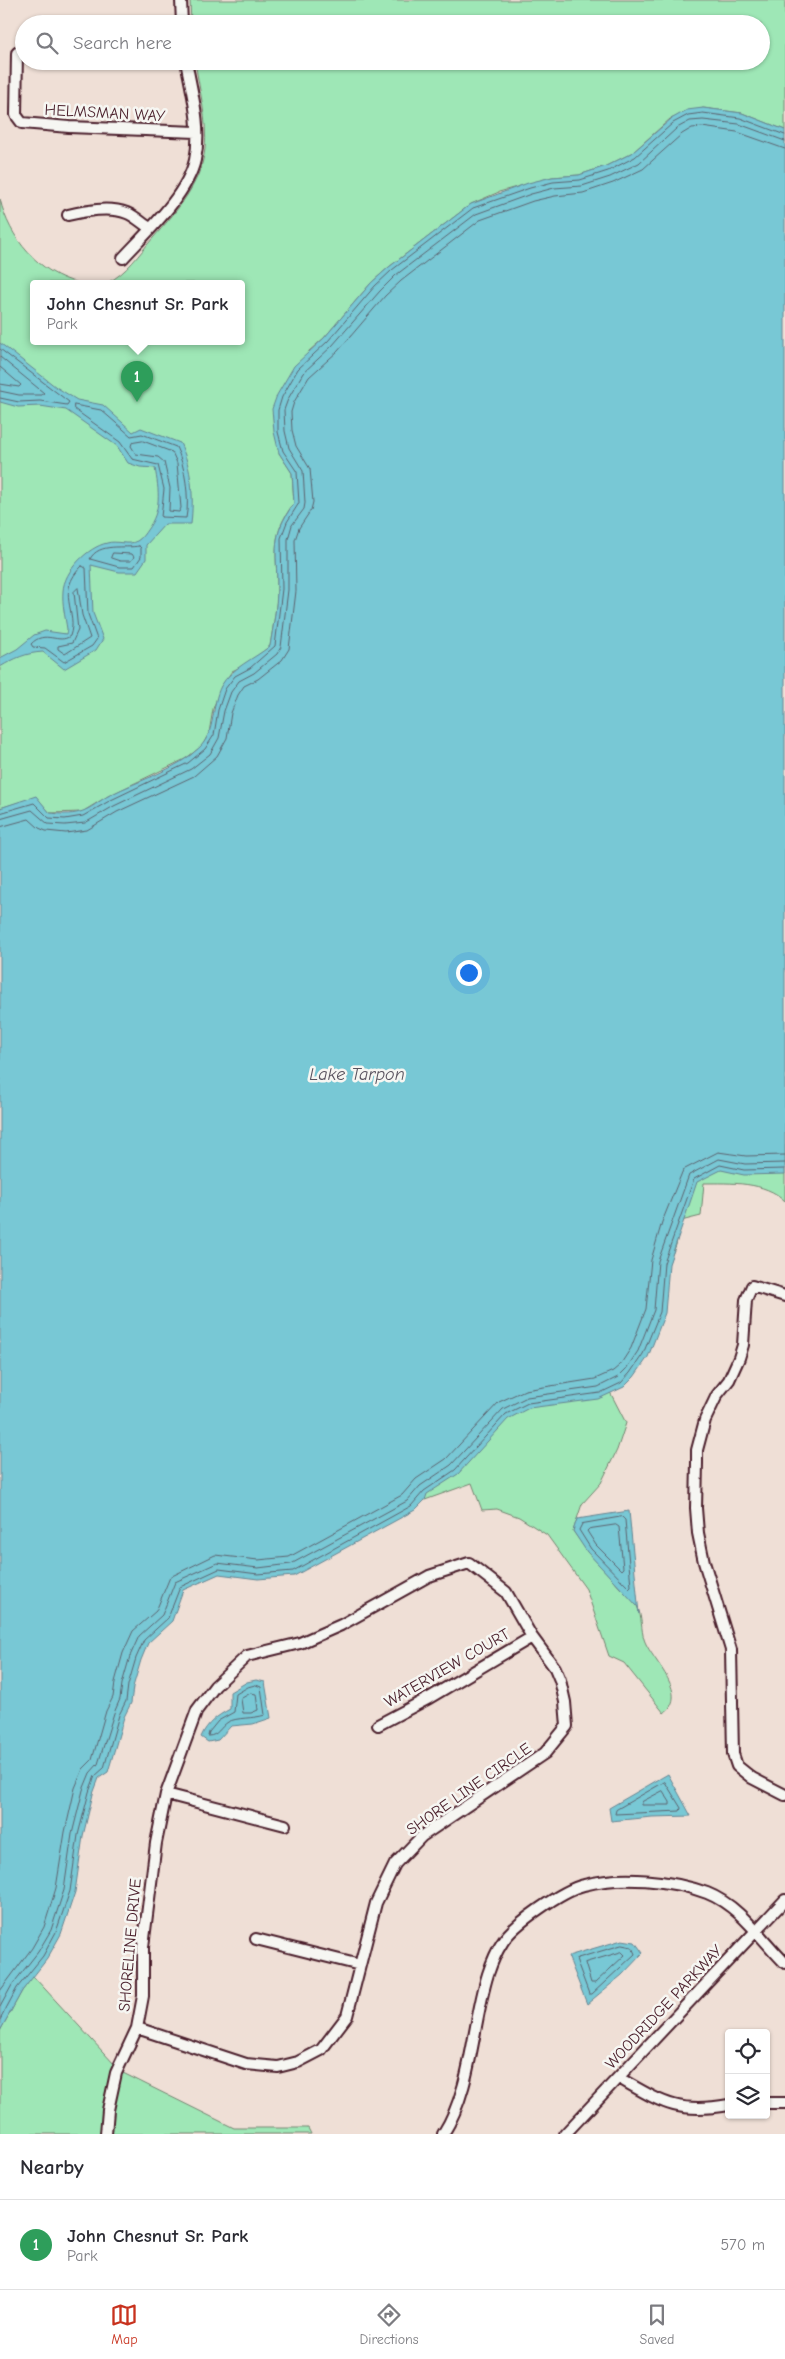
<!DOCTYPE html>
<html lang="en">
<head>
<meta charset="utf-8">
<style>
	body { margin:0; font-family:"Comic Neue",sans-serif; background:#f7f7f7; color:#2b2b33 }
	.controls { position:absolute; right:15px; bottom:15px; display:grid; overflow:hidden; border-radius:5px; box-shadow:0 1px 4px #0004 }
	.controls button { width:45px; height:45px; display:grid; place-items:center; padding:0; border:0; border-bottom:1px solid #e1e1e2; background:#fff; color:#2b2b33; font:25px sans-serif }
	.you { position:absolute; left:468px; top:972px; width:18px; height:18px; margin:-12px; border:4px solid #fff; border-radius:50%; background:#1a73e8; box-shadow:0 0 0 8px #1a73e833 }
	.badge { display:grid; place-items:center; width:32px; height:32px; border-radius:50%; background:#c8321e; color:#fff; font-size:16px; font-weight:700 }
	.pin { position:absolute; translate:-50% -41px; filter:drop-shadow(0 1px 2px #0008) }
	.pin::after { content:''; position:absolute; top:26px; width:18px; height:15px; background:inherit; clip-path:polygon(0 0,100% 0,50% 100%) }
	.popup { position:absolute; left:30px; top:280px; width:215px; height:65px; box-sizing:border-box; display:grid; place-content:center; border-radius:5px; background:#fff; filter:drop-shadow(0 1px 4px #0005); font-size:16px; white-space:nowrap; color:#7c7c81 }
	.popup b { font-size:19px; color:#2b2b33 }
	.popup::after { content:''; position:absolute; left:50%; top:100%; margin-left:-10px; border:10px solid transparent; border-top-color:#fff }
	.list { margin:0; padding:0; list-style:none }
	h2 { display:flex; justify-content:space-between; align-items:center; height:65px; margin:0; padding:0 20px; font-size:21px }
	h2 small { font-size:16px; font-weight:400; color:#7c7c81 }
	.list li { display:grid; grid-template-columns:32px 1fr auto; gap:15px; align-items:center; box-sizing:border-box; height:90px; padding:0 20px; border-top:1px solid #e1e1e2 }
	.list b { display:block; font-size:19px; white-space:nowrap }
	.list p { margin:0; font-size:16px; white-space:nowrap; color:#7c7c81 }
	.list em { font-size:16px; font-style:normal; color:#7c7c81 }
	.icon { flex:none; width:28px; height:28px; fill:none; stroke:currentColor; stroke-width:2; stroke-linecap:round; stroke-linejoin:round }
	.map { position:relative; flex:none; width:785px; height:2134px; overflow:hidden }
	.search { position:absolute; background:#fff; box-shadow:0 1px 4px #0004; left:15px; right:15px; top:15px; height:55px; display:flex; align-items:center; gap:12px; box-sizing:border-box; padding:0 18px; border-radius:28px; color:#7c7c81; font-size:19px }
	.sheet { height:155px; background:#fff }
	nav { display:flex; justify-content:space-around; align-items:center; box-sizing:border-box; height:70px; border-top:1px solid #e1e1e2; background:#fff; font-size:14px; color:#7c7c81 }
	nav a { display:grid; justify-items:center; gap:2px }
	nav .on { color:#c8321e }
	.map>svg:first-child { display:block }
	.green { fill:#9ee7b6; stroke:#748370 }
	.water { fill:#78c8d5; stroke:#668491 }
	.lines { fill:none; stroke-linecap:round; stroke-linejoin:round }
	.shore { stroke:#5c636f; stroke-width:1 }
	.minor-casing { stroke:#4a1f2b; stroke-width:14 }
	.minor { stroke:#f6f6f2; stroke-width:10 }
	.labels { text-anchor:middle; dominant-baseline:central; stroke-width:5; stroke-linejoin:round; paint-order:stroke }
	.street-label { font-size:16px; fill:#4a1f2b; stroke:#f6f6f2 }
	.water-label { font-size:18px; font-style:italic; fill:#58525e; stroke:#f6f6f2 }
</style>
</head>
<body>
<div class="map">
<svg width="785" height="2134" viewBox="0 0 785 2134">
	<rect width="100%" height="100%" fill="#efdfd6"/>
	<filter id="ink" filterUnits="userSpaceOnUse"><feTurbulence type="fractalNoise" baseFrequency=".02" numOctaves="2"/><feDisplacementMap in="SourceGraphic" scale="10" xChannelSelector="R" yChannelSelector="G"/><feConvolveMatrix kernelMatrix="1 2 1 2 8 2 1 2 1" color-interpolation-filters="sRGB"/></filter>
	<g filter="url(#ink)">
		<path class="green" d="M190,0H785V130L742,113L703,108L670,119L632,153L606,166L579,175L552,177L499,192L471,204L389,267L371,283L324,338L309,351L279,453L292,473L294,503C270,535 277,551 277,588C277,607 273,627 270,646L247,664L232,671L221,687L213,709L209,733L202,746L185,759L108,796L82,812L50,813L36,797L0,808V199C9,238 39,274 79,283H33V341H241V283H107C127,273 139,254 153,238C175,213 201,184 205,149C208,121 199,89 195,61H761V24H191Z
			M785,1145V1201C765,1181 730,1183 704,1183L701,1216L681,1221L676,1245L661,1282L668,1179Z
			M610,1392L626,1423L617,1450L601,1483L582,1504L573,1531C587,1552 604,1569 620,1588C626,1594 635,1601 638,1608C642,1618 641,1629 644,1639C650,1659 691,1693 664,1713L624,1663L609,1656L586,1589L547,1535L519,1517L497,1509L482,1510L472,1483L425,1500L419,1492L482,1412Z
			M33,1976L115,2065L102,2134H0V2031L22,1991Z
			M121,2072L234,2128H308L311,2134H111L112,2114Z"/>
		<path class="water" d="M703,108L742,113L785,130V1174L744,1175L721,1170L697,1182L669,1264L665,1313L648,1357L634,1377L624,1387L598,1399L529,1408L508,1419L458,1474L427,1494L425,1500L415,1510L294,1576L258,1579L219,1574L183,1590L172,1621L148,1643L141,1660L133,1687L131,1703L124,1717L108,1772L99,1778L93,1794L83,1836L75,1892L61,1934L47,1959L22,1991L0,2031V808L36,796L50,813C60,814 70,815 80,812C91,809 100,800 110,795C139,780 177,770 200,747C216,731 211,705 221,686C231,668 254,659 270,646C273,627 277,607 277,588C277,549 270,537 294,503L292,473L279,453L274,432L272,409L277,395L294,366L324,338L371,283L389,267L471,204L528,183L552,177L579,175L606,166L632,153L671,119L687,110Z
			M0,343L56,387L77,400L103,405L133,432L141,428L180,443C192,468 194,497 191,524H165L146,545V559L137,572H119L91,565L93,613L103,639L96,650L64,669L43,652C26,653 15,658 0,667V658L17,649L34,635L45,631L66,634L67,629C65,616 62,604 63,591C64,571 88,547 107,543C116,540 128,546 137,541C141,539 145,533 147,530C162,510 159,491 155,468L140,467L128,463L117,446L66,410L40,406L18,407L0,402Z
			M629,1511L639,1614L638,1607L587,1552L573,1531L577,1519Z
			M256,1680L265,1682L271,1718L253,1724L231,1726L218,1740L208,1742L201,1737C207,1723 217,1716 230,1709V1692L247,1682Z
			M668,1774L691,1816L652,1817L611,1821L609,1808Z
			M622,1940L635,1942L643,1953L622,1975L587,2004L568,1956Z"/>
		<g class="lines">
			<path class="shore" d="M0,349L69,402L67,405L40,401L19,402L0,398
				M0,357L44,393L41,395H19L0,391
				M0,367L21,385L19,387L0,384
				M74,405L101,410L131,436L142,434L176,447C185,464 190,500 186,518L161,517L164,489L158,465L132,459L120,442L74,409Z
				M143,441L172,452L177,463L181,508L179,512L169,511L170,488L164,462L158,457L136,454L131,446L132,443Z
				M139,546L141,548V557L134,567H119L90,559C99,542 124,549 139,546Z
				M113,553L132,554L134,557L131,561H120L111,558Z
				M82,566L86,568L88,614L97,639L92,646L64,662L45,648L33,647L31,644C45,629 59,645 70,636C79,611 54,593 82,566Z
				M78,588L82,615L90,638L65,654L58,649V646L72,643L78,630L74,592Z
				M0,813L34,803L49,818L65,819L83,816L111,800L188,763L205,749L214,735L218,710L225,689L235,676L250,668L275,646L282,589L281,538L287,522L299,503L297,472L283,451L278,432V410L282,397L298,369L328,341L375,286L392,270L473,208L530,188L553,182L580,180L608,171L635,157L673,123L688,115L703,113L740,118L785,135
				M0,819L32,810L48,824L65,825L85,823L114,806L191,769L210,754L219,738L224,711L231,692L239,681L254,673L277,654L281,647L288,590V539L292,525L304,509L305,503L303,471L289,448L285,431L284,410L288,399L303,373L332,346L380,291L396,275L476,214L531,194L554,188L582,186L610,177L639,163L677,128L690,121L703,120L739,124L785,141
				M0,827L29,819L39,828L46,831L66,833L87,830L117,812L194,776L217,756L227,738L231,713L238,695L244,686L258,679L282,660L289,649L296,591L295,540L299,528L311,510L313,502L310,469L296,446L292,430L291,412L294,402L309,377L338,351L385,296L401,281L480,220L533,201L555,196L583,193L613,183L643,169L682,134L692,128L702,127L737,132L785,149
				M622,1517L625,1520L631,1586L629,1588L591,1549L579,1530L582,1524Z
				M616,1525L619,1527L623,1568L621,1570L596,1545L587,1531L589,1529Z
				M256,1685L261,1687L265,1715C253,1719 237,1717 228,1722C220,1727 218,1736 208,1736L209,1732L218,1721L234,1712L236,1694L248,1687Z
				M251,1693L256,1694L258,1710L251,1713H243L241,1699Z
				M665,1782L681,1808L680,1811L615,1814L616,1810Z
				M663,1791L670,1802V1805H642V1802Z
				M622,1945L632,1947L635,1954L592,1994H589L576,1959Z
				M622,1952L625,1955L595,1983H591L585,1963Z
				M0,1991L32,1948L44,1927L56,1888L65,1832L75,1788L83,1769L92,1760L106,1711L113,1697L115,1682L123,1653L133,1631L156,1611L170,1577L215,1555L258,1560L289,1557L402,1495L416,1479L446,1459L499,1402L525,1390L595,1379L613,1371L620,1365L631,1348L646,1309L651,1260L662,1222L683,1170L718,1152L746,1156L785,1155
				M0,2007L12,1985L38,1952L51,1930L64,1890L72,1834L83,1790L90,1773L98,1764L114,1713L120,1699L122,1684L130,1656L139,1636L162,1615L175,1582L217,1563L258,1568L291,1564L407,1501L420,1486L451,1465L503,1409L527,1397L598,1387L618,1377L626,1369L638,1351L654,1310L658,1261L689,1175L719,1159L745,1164L785,1163
				M0,2020L17,1988L43,1956L56,1932L70,1891L78,1835L89,1792L95,1776L104,1768L119,1715L126,1701L128,1685L136,1658L144,1640L168,1618L180,1587L219,1569L258,1574L293,1571L411,1506L424,1491L455,1470L506,1414L528,1403L600,1393L621,1383L630,1373L643,1354L660,1312L664,1263L694,1179L720,1165L744,1170L785,1169"/>
			<g class="minor-casing">
				<path id="minor" d="M181,0L182,24
					M24,48L17,53L16,115L22,123L69,127L196,132
					M68,215C85,211 109,206 127,213C135,216 143,224 150,228
					M123,258C147,232 187,195 195,160C202,128 192,93 186,61
					M785,1296L752,1286L746,1300L743,1345L739,1358L729,1380L717,1395L705,1420L697,1450V1463L696,1508L698,1533L704,1562L731,1650L733,1754L737,1766L752,1778L785,1795
					M378,1725L429,1698L532,1637
					M166,1794L285,1825
					M256,1939L360,1965
					M619,2078C663,2103 677,2114 729,2105
					M766,2103H785
					M106,2134L108,2110L116,2073L137,2028L143,1996V1947L156,1843L166,1794L197,1710L215,1686L247,1656L300,1643L341,1625L429,1576L469,1563L506,1592L532,1637L555,1668L560,1680L565,1702L567,1726L545,1753L422,1836L395,1864L376,1903L347,2016L321,2050L298,2062L278,2067L246,2064L137,2028
					M443,2134C472,2089 472,2025 488,1974C491,1965 496,1952 502,1943C513,1924 563,1890 584,1885C620,1875 672,1880 707,1893C740,1906 761,1939 785,1963
					M565,2134L785,1900"/>
			</g>
			<use href="#minor" class="minor"/>
		</g>
	</g>
	<g class="labels">
		<g class="street-label">
			<text transform="translate(105 113) rotate(3)">HELMSMAN WAY</text>
			<text transform="translate(447 1668) rotate(-30)">WATERVIEW COURT</text>
			<text transform="translate(469 1789) rotate(-35)">SHORE LINE CIRCLE</text>
			<text transform="translate(130 1945) rotate(-85)">SHORELINE DRIVE</text>
			<text transform="translate(664 2007) rotate(-47)">WOODRIDGE PARKWAY</text>
		</g>
		<g class="water-label">
			<text x="357" y="1074">Lake Tarpon</text>
		</g>
	</g>
</svg>
<div class="controls">
<button><svg class="icon" aria-label="locate" viewBox="0 0 24 24"><circle cx="12" cy="12" r="6"/><path d="M12 2v4M12 18v4M2 12h4M18 12h4"/></svg></button>
<button><svg class="icon" aria-label="layers" viewBox="0 0 24 24"><path d="M12 4l9 5-9 5-9-5zM3 14l9 5 9-5"/></svg></button>
</div>
<div class="you"></div>
<div class="pin badge" style="left:137px;top:402px;background:#2e9e5b">1</div>
<div class="popup"><b>John Chesnut Sr. Park</b>Park</div>
<div class="search"><svg class="icon" aria-label="search" viewBox="0 0 24 24"><circle cx="10" cy="10" r="6"/><path d="M15 15l6 6"/></svg>Search here</div>
</div>
<section class="sheet">
<h2>Nearby<small></small></h2>
<ul class="list">
<li><span class="badge" style="background:#2e9e5b">1</span><div><b>John Chesnut Sr. Park</b><p>Park</p></div><em>570 m</em></li>
</ul>
</section>
<nav>
<a class="on"><svg class="icon" aria-label="map" viewBox="0 0 24 24"><path d="M3 6l6-2 6 2 6-2v14l-6 2-6-2-6 2zM9 4v14M15 6v14"/></svg>Map</a>
<a><svg class="icon" aria-label="directions" viewBox="0 0 24 24"><path d="M12 3l9 9-9 9-9-9zM9 14v-3h6M13 9l2 2-2 2"/></svg>Directions</a>
<a><svg class="icon" aria-label="saved" viewBox="0 0 24 24"><path d="M7 4h10v16l-5-4-5 4z"/></svg>Saved</a>
</nav>
</body>
</html>
